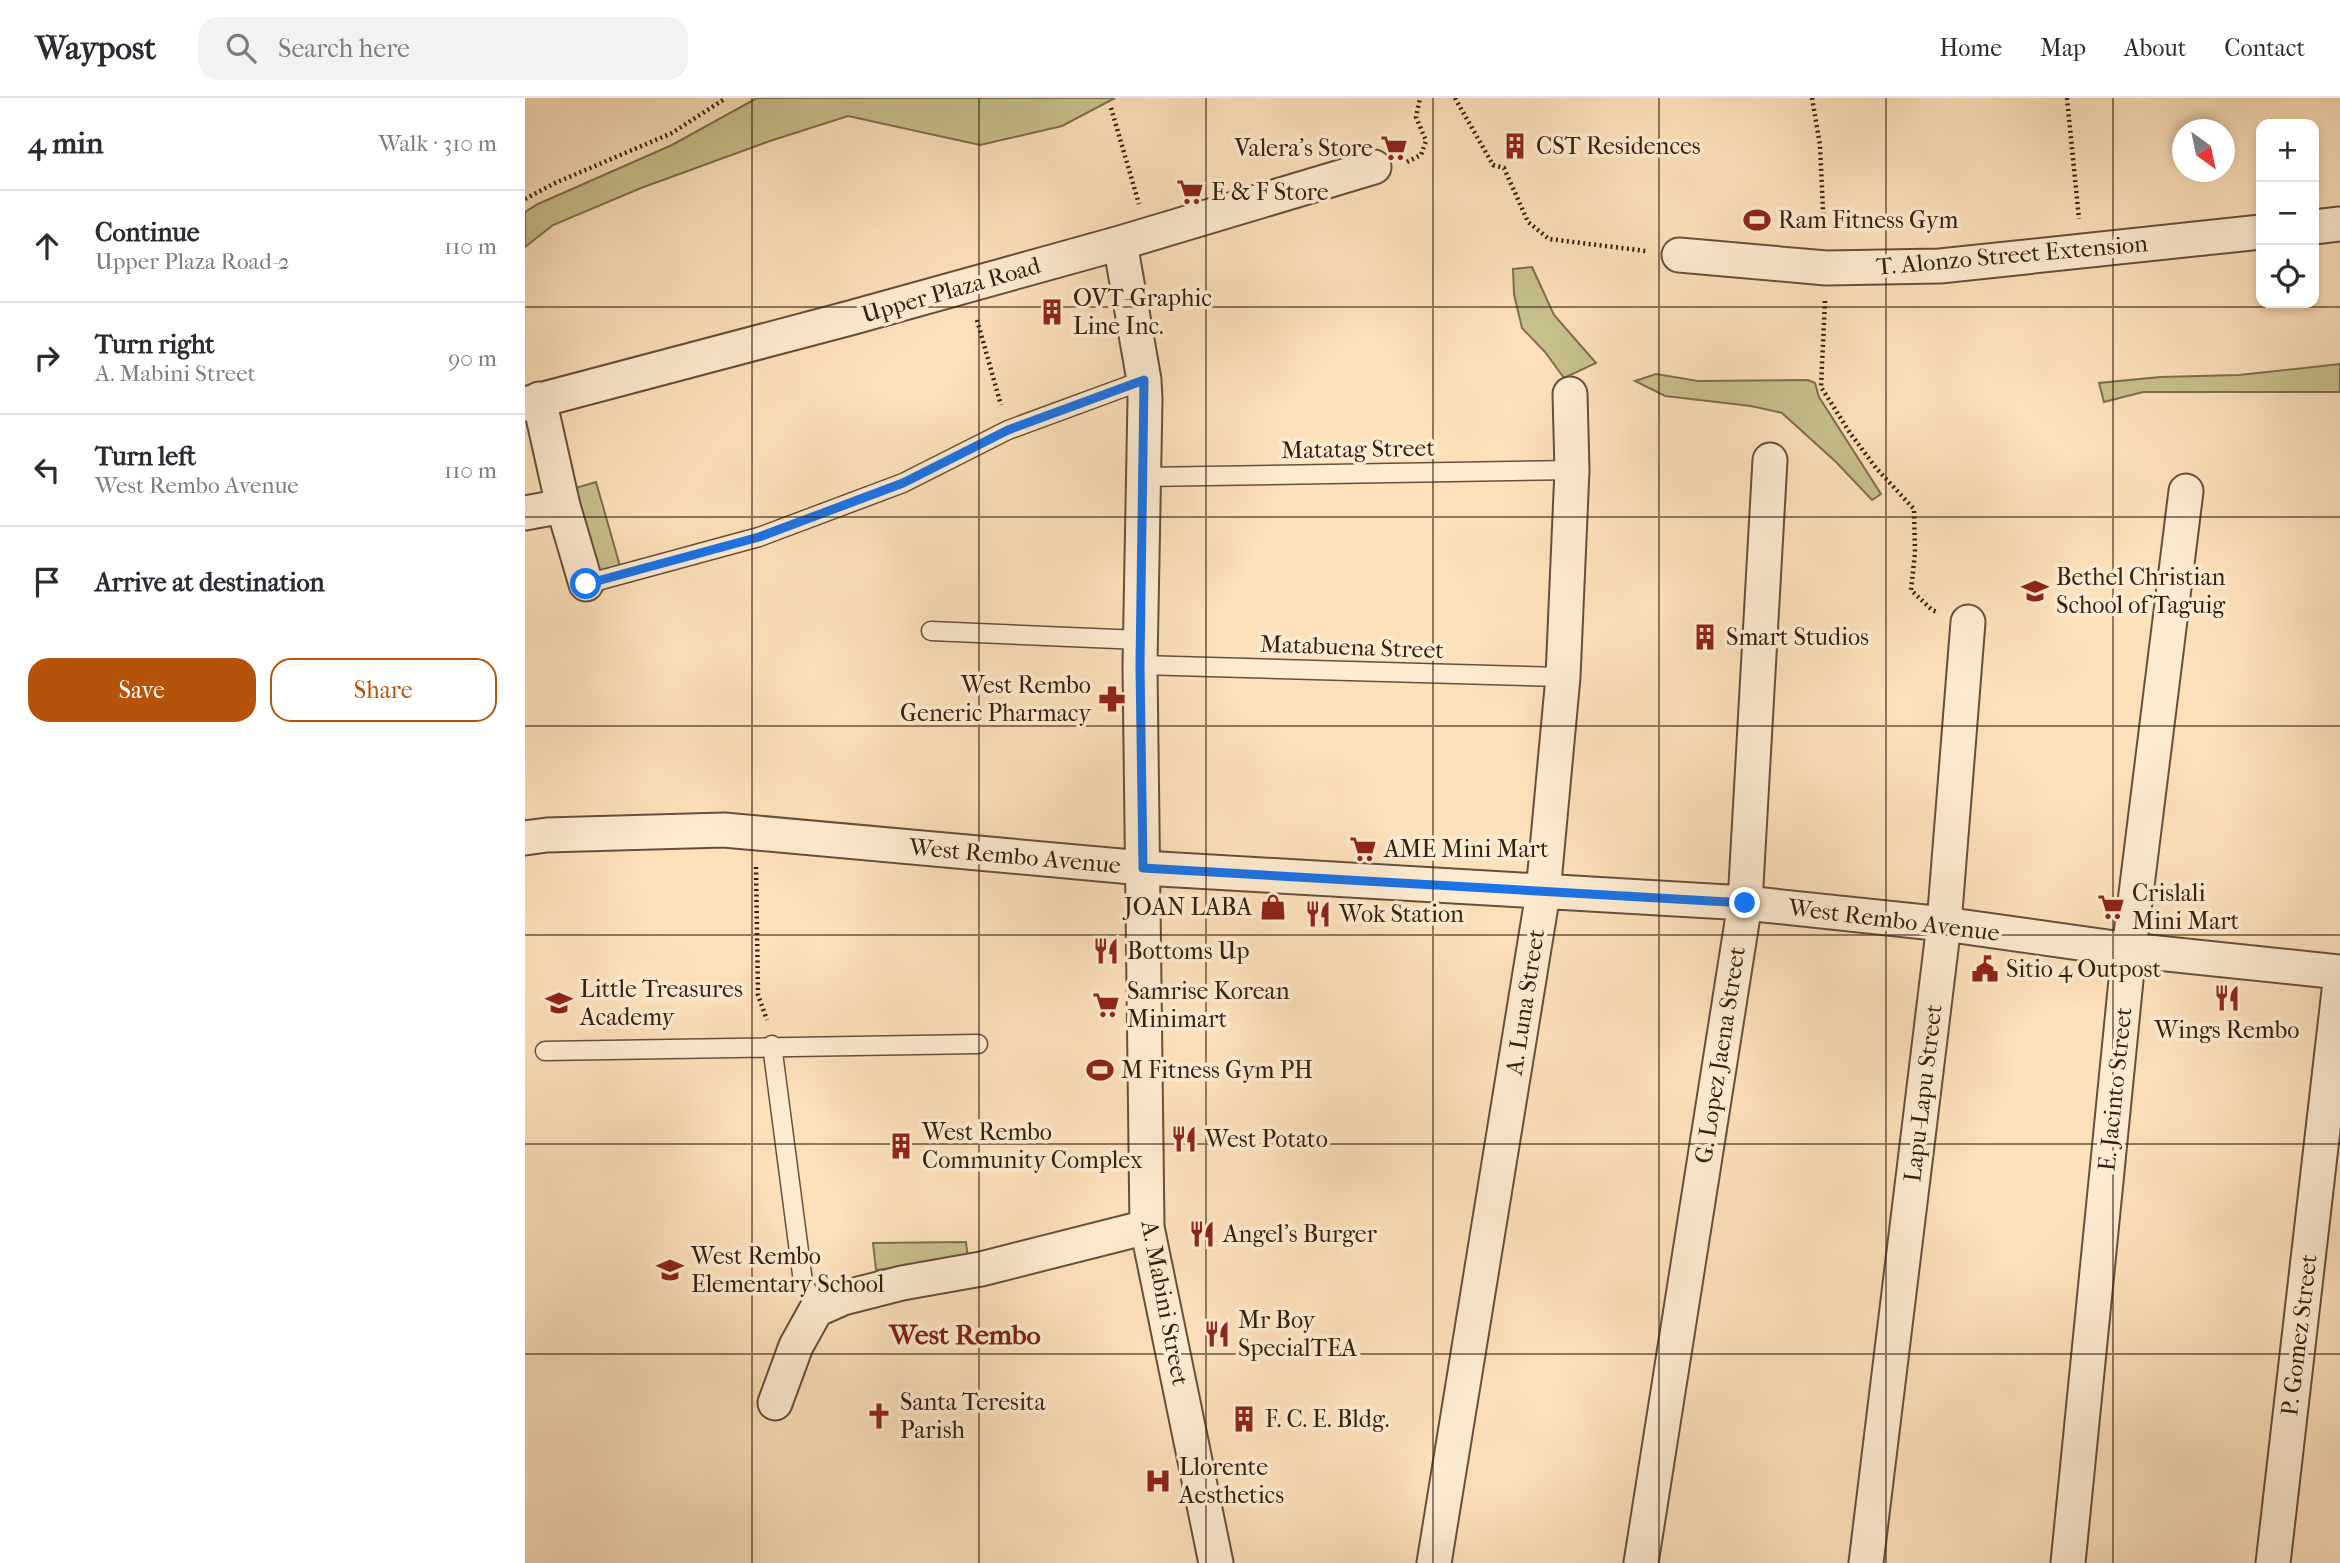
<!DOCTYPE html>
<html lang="en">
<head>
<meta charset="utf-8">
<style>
	body { margin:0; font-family:"IM FELL French Canon",serif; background:#f2f2f3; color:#2b2b33 }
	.controls { position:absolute; right:21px; top:21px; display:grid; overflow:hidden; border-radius:14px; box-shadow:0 4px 10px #0003 }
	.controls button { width:63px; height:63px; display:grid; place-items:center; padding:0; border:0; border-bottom:2px solid #e1e1e2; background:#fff; color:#2b2b33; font:35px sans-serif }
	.compass { position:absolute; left:1647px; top:21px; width:63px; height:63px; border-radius:50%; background:#fff; box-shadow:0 4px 10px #0003; rotate:147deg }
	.stop { position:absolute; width:21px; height:21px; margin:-16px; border:5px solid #1a73e8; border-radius:50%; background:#fff }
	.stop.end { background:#1a73e8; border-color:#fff; box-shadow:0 2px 7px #0008 }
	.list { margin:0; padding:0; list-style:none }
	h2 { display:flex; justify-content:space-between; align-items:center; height:91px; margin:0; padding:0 28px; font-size:30px }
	h2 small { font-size:23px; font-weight:400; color:#7c7c81 }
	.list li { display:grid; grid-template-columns:46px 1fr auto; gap:21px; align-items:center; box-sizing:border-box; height:112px; padding:0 28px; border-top:2px solid #e1e1e2 }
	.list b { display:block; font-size:26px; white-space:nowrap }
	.list p { margin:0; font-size:23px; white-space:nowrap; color:#7c7c81 }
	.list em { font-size:23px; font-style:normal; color:#7c7c81 }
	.actions { display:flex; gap:14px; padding:21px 28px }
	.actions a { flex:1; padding:16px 0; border:2px solid #b45309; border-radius:21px; text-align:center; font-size:24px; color:#b45309 }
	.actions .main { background:#b45309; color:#fff }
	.icon { flex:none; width:38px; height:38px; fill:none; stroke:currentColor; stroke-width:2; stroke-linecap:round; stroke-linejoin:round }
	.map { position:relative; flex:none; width:1815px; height:1465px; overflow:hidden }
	header { display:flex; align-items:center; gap:42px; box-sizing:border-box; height:98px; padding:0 35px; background:#fff; border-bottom:2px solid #e1e1e2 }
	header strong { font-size:33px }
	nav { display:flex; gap:38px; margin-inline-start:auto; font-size:24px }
	.search { width:490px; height:63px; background:#f2f2f3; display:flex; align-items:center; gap:18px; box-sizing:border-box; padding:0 24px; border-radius:21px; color:#7c7c81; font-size:26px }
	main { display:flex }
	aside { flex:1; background:#fff }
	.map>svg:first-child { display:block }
	.green { fill:#c7c18b; stroke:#7d704e; stroke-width:2 }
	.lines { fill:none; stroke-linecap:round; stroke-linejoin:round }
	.lane-casing { stroke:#66503c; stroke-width:21 }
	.street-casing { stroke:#66503c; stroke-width:37 }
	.path { stroke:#332012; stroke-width:4.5; stroke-dasharray:2 3.5; stroke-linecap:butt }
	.lane { stroke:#feecd2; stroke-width:18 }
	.street { stroke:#feecd2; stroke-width:33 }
	.route { stroke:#1a73e8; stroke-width:9 }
	.grid { fill:none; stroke:#332012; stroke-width:2; stroke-opacity:0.55 }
	.labels { text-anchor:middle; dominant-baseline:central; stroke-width:7; stroke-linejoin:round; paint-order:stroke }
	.poi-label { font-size:24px; fill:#332012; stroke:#feecd2; text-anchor:start }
	.street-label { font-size:24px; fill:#332012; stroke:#feecd2 }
	.quarter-label { font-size:28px; font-weight:bold; fill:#7a1f14; stroke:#feecd2 }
</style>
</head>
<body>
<header>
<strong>Waypost</strong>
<div class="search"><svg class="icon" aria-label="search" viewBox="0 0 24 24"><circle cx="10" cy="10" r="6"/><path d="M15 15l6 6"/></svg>Search here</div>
<nav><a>Home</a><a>Map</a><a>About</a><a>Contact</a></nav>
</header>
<main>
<aside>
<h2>4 min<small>Walk · 310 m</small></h2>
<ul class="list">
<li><svg class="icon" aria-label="ahead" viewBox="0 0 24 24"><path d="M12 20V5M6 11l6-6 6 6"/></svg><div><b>Continue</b><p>Upper Plaza Road-2</p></div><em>110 m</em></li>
<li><svg class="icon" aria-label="right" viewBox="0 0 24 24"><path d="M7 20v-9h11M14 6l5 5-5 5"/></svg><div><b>Turn right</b><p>A. Mabini Street</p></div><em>90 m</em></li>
<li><svg class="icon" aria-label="left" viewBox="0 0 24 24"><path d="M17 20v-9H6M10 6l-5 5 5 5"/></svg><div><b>Turn left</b><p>West Rembo Avenue</p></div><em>110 m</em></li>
<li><svg class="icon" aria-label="arrive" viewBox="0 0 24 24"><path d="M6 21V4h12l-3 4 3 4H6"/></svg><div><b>Arrive at destination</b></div></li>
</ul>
<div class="actions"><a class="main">Save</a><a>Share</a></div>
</aside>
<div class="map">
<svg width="1815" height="1465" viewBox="0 0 1815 1465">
	<rect width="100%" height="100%" fill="#fde1ba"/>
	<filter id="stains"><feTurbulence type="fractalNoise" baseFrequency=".00286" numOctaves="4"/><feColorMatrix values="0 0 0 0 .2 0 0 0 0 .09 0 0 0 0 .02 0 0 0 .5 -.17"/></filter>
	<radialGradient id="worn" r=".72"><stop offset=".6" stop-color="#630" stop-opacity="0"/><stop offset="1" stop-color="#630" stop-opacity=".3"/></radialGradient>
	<path class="green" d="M232,0H590L537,28L455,47L323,18L245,43L116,90L28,127L0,149V114L13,106L147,47Z
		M1007,169L1029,217L1071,265L1039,280L1020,254L997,230L989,196L988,171Z
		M1815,266V294H1618L1579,304L1574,285L1635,279L1714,277Z
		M1131,276L1173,283L1283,282L1290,285L1294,299L1356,396L1347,402L1311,364L1257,315L1226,308L1140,298L1110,283Z
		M71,384L99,482L55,494L27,397Z
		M441,1144L443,1161L351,1172L348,1145Z"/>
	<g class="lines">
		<g class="lane-casing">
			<path id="lane" d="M619,379L1047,372
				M61,486L234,439L378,385L483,332L619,282
				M406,533L615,542
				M615,567L1038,579
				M247,947L278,1184L291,1212
				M20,953L453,946"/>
		</g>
		<g class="street-casing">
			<path id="street" d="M1789,129L1815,126
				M595,145L619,282L620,301L615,567L622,1129L691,1465
				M1154,157L1301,170L1415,168L1736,134
				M14,301L38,408L61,486
				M0,306L325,220L595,145L849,69
				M0,415L38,408
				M0,740L22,737L199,732L618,770L1220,805L1419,826L1604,852L1815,874
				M250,1305L271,1248L291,1212L318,1200L377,1185L456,1171L622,1129
				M909,1465L1018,795L1038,579L1047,372L1045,296
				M1116,1465L1220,805L1245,362
				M1341,1465L1419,826L1443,524
				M1543,1465L1604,852L1661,393
				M1748,1465L1815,884"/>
		</g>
		<path class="path" d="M930,0L968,67L979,70L1003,124L1024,141L1121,153
			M1287,0L1295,47L1299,135
			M1542,0L1554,121
			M586,10L614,106
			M882,64L896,57L901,43L891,19L895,0
			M0,101L30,85L147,35L201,0
			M1300,203L1296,289L1325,335L1351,370L1389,411L1390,455L1386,492L1407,512L1412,514
			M452,222L476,307
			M231,769L233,897L242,922"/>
		<use href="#lane" class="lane"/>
		<use href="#street" class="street"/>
	</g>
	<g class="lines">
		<path class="route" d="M61,486L234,439L378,385L483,332L619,282L615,567L618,770L1220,805"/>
	</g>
	<path class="grid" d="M227,0V1465M454,0V1465M681,0V1465M908,0V1465M1134,0V1465M1361,0V1465M1588,0V1465M0,209H1815M0,419H1815M0,628H1815M0,837H1815M0,1046H1815M0,1256H1815"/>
	<defs>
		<g id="building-bare" transform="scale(2.1)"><path d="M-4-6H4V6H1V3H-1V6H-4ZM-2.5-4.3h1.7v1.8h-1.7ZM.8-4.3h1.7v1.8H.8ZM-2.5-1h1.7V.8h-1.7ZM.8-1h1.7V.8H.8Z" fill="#8f2418" stroke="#feecd2" stroke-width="2.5" paint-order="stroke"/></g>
		<g id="supermarket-bare" transform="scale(2.1)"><path d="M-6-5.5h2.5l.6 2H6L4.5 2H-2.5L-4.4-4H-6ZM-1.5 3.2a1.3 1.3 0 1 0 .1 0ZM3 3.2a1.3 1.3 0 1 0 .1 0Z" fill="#8f2418" stroke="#feecd2" stroke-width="2.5" paint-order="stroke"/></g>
		<g id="stadium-bare" transform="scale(2.1)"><path d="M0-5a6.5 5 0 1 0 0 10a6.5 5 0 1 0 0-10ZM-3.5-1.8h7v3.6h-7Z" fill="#8f2418" stroke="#feecd2" stroke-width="2.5" paint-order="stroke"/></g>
		<g id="school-bare" transform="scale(2.1)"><path d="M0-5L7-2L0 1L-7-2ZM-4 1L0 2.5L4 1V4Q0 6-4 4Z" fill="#8f2418" stroke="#feecd2" stroke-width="2.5" paint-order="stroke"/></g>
		<g id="pharmacy-bare" transform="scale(2.1)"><path d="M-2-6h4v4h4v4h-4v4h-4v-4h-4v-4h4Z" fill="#8f2418" stroke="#feecd2" stroke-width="2.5" paint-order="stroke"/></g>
		<g id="shop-bare" transform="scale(2.1)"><path d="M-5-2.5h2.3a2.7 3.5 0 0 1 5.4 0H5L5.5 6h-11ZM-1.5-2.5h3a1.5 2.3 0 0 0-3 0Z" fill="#8f2418" stroke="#feecd2" stroke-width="2.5" paint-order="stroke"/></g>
		<g id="restaurant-bare" transform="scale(2.1)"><path d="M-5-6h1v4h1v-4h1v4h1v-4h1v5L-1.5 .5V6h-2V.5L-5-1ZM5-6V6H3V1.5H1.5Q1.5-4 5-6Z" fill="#8f2418" stroke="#feecd2" stroke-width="2.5" paint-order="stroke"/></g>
		<g id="civic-bare" transform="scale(2.1)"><path d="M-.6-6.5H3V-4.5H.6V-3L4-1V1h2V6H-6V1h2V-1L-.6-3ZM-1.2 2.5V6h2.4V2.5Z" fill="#8f2418" stroke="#feecd2" stroke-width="2.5" paint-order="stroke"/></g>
		<g id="church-bare" transform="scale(2.1)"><path d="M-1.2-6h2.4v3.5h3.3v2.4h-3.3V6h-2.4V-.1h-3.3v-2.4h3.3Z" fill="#8f2418" stroke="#feecd2" stroke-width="2.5" paint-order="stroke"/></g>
		<g id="hospital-bare" transform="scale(2.1)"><path d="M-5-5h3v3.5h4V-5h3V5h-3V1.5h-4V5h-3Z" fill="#8f2418" stroke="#feecd2" stroke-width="2.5" paint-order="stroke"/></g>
	</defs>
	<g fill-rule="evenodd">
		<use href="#building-bare" x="990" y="48"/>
		<use href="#supermarket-bare" x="869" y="50"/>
		<use href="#supermarket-bare" x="665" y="94"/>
		<use href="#stadium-bare" x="1232" y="122"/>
		<use href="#building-bare" x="527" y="214"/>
		<use href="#school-bare" x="1510" y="493"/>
		<use href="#building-bare" x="1180" y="539"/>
		<use href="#pharmacy-bare" x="587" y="601"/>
		<use href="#supermarket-bare" x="838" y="751"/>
		<use href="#shop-bare" x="748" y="809"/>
		<use href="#supermarket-bare" x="1586" y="809"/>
		<use href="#restaurant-bare" x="793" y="816"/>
		<use href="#restaurant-bare" x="581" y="853"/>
		<use href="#civic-bare" x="1460" y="871"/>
		<use href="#restaurant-bare" x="1702" y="900"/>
		<use href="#school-bare" x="34" y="905"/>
		<use href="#supermarket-bare" x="581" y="907"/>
		<use href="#stadium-bare" x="575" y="972"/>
		<use href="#restaurant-bare" x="659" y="1041"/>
		<use href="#building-bare" x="376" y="1048"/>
		<use href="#restaurant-bare" x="677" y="1136"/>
		<use href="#school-bare" x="145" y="1172"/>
		<use href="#restaurant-bare" x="692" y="1236"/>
		<use href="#church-bare" x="354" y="1318"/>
		<use href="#building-bare" x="719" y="1321"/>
		<use href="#hospital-bare" x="633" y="1383"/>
	</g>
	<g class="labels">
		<g class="poi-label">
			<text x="1011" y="48">CST Residences</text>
			<text x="848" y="50" text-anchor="end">Valera's Store</text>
			<text x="686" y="94">E &amp; F Store</text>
			<text x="1253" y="122">Ram Fitness Gym</text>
			<text x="548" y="200">OVT-Graphic<tspan x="548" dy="28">Line Inc.</tspan></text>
			<text x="1531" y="479">Bethel Christian<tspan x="1531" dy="28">School of Taguig</tspan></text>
			<text x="1201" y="539">Smart Studios</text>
			<text x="566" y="587" text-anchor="end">West Rembo<tspan x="566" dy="28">Generic Pharmacy</tspan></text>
			<text x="859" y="751">AME Mini Mart</text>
			<text x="1607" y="795">Crislali<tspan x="1607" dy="28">Mini Mart</tspan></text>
			<text x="727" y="809" text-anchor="end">JOAN LABA</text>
			<text x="814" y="816">Wok Station</text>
			<text x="602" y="853">Bottoms Up</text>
			<text x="1481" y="871">Sitio 4 Outpost</text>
			<text x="55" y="891">Little Treasures<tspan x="55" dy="28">Academy</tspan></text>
			<text x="602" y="893">Samrise Korean<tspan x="602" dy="28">Minimart</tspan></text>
			<text x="1702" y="932" text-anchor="middle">Wings Rembo</text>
			<text x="596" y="972">M Fitness Gym PH</text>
			<text x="397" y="1034">West Rembo<tspan x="397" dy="28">Community Complex</tspan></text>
			<text x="680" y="1041">West Potato</text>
			<text x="698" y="1136">Angel's Burger</text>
			<text x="166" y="1158">West Rembo<tspan x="166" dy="28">Elementary School</tspan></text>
			<text x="713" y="1222">Mr Boy<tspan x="713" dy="28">SpecialTEA</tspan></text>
			<text x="375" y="1304">Santa Teresita<tspan x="375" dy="28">Parish</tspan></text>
			<text x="740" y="1321">F. C. E. Bldg.</text>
			<text x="654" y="1369">Llorente<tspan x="654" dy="28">Aesthetics</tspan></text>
		</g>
		<g class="street-label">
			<text transform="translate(1487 157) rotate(-5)">T. Alonzo Street Extension</text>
			<text transform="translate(426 192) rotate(-16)">Upper Plaza Road</text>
			<text transform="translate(833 351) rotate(-1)">Matatag Street</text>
			<text transform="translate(827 549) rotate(2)">Matabuena Street</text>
			<text transform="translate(490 758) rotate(5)">West Rembo Avenue</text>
			<text transform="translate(1369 822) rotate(7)">West Rembo Avenue</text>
			<text transform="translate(1000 904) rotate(-81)">A. Luna Street</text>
			<text transform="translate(1195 957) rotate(-81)">G. Lopez Jaena Street</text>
			<text transform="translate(1590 991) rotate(-84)">E. Jacinto Street</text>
			<text transform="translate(1398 995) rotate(-83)">Lapu-Lapu Street</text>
			<text transform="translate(640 1205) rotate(79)">A. Mabini Street</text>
			<text transform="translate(1774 1237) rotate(-83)">P. Gomez Street</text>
		</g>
		<g class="quarter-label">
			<text x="440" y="1236">West Rembo</text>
		</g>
	</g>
	<rect width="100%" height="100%" filter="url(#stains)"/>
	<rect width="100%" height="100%" fill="url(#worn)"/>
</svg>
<div class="controls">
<button>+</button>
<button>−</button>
<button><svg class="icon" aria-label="locate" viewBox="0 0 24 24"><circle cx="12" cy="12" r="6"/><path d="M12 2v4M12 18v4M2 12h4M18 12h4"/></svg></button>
</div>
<svg class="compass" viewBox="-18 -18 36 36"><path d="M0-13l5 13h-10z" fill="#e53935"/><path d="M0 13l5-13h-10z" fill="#7c7c81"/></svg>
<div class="stop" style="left:61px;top:486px"></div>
<div class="stop end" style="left:1220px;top:805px"></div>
</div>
</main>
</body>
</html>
